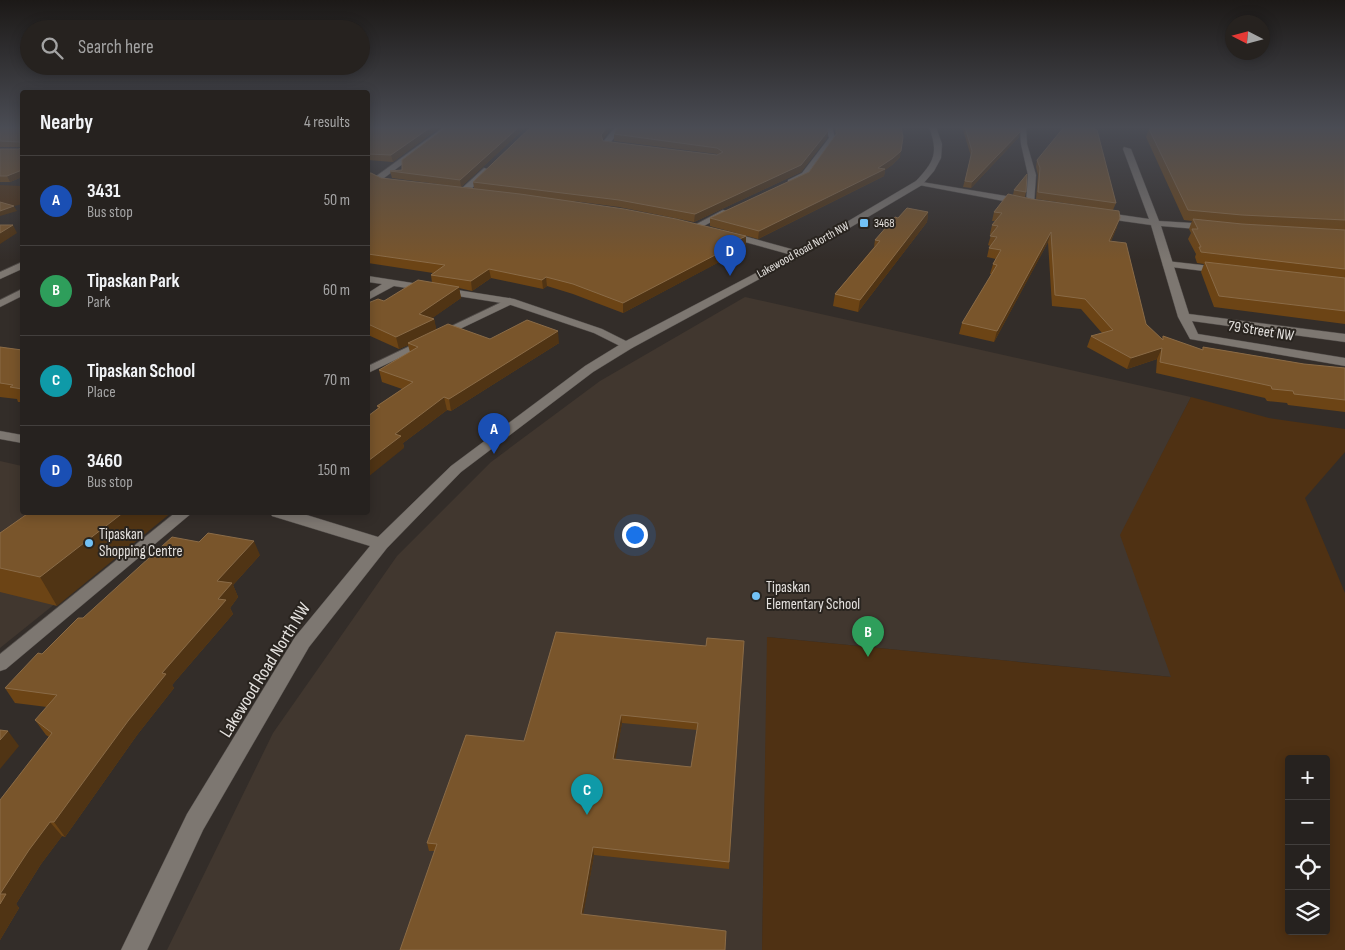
<!DOCTYPE html>
<html lang="en">
<head>
<meta charset="utf-8">
<style>
	body { margin:0; font-family:"Sofia Sans Condensed",sans-serif; background:#2e2a28; color:#f1f3f6 }
	.controls { position:absolute; right:15px; bottom:15px; display:grid; overflow:hidden; border-radius:5px; box-shadow:0 2px 12px #0003 }
	.controls button { width:45px; height:45px; display:grid; place-items:center; padding:0; border:0; border-bottom:1px solid #423f3d; background:#26221f; color:#f1f3f6; font:25px sans-serif }
	.compass { position:absolute; left:1225px; top:15px; width:45px; height:45px; border-radius:50%; background:#26221f; box-shadow:0 2px 12px #0003; rotate:276deg }
	.you { position:absolute; left:634px; top:534px; width:18px; height:18px; margin:-12px; border:4px solid #fff; border-radius:50%; background:#1a73e8; box-shadow:0 0 0 8px #1a73e833 }
	.badge { display:grid; place-items:center; width:32px; height:32px; border-radius:50%; background:#8c9099; color:#fff; font-size:16px; font-weight:700 }
	.pin { position:absolute; translate:-50% -41px; filter:drop-shadow(0 1px 2px #0008) }
	.pin::after { content:''; position:absolute; top:26px; width:18px; height:15px; background:inherit; clip-path:polygon(0 0,100% 0,50% 100%) }
	.list { margin:0; padding:0; list-style:none }
	h2 { display:flex; justify-content:space-between; align-items:center; height:65px; margin:0; padding:0 20px; font-size:21px }
	h2 small { font-size:16px; font-weight:400; color:#a4a4a4 }
	.list li { display:grid; grid-template-columns:32px 1fr auto; gap:15px; align-items:center; box-sizing:border-box; height:90px; padding:0 20px; border-top:1px solid #423f3d }
	.list b { display:block; font-size:19px; white-space:nowrap }
	.list p { margin:0; font-size:16px; white-space:nowrap; color:#a4a4a4 }
	.list em { font-size:16px; font-style:normal; color:#a4a4a4 }
	.icon { flex:none; width:28px; height:28px; fill:none; stroke:currentColor; stroke-width:2; stroke-linecap:round; stroke-linejoin:round }
	.map { position:relative; flex:none; width:1345px; height:950px; overflow:hidden }
	.search { position:absolute; background:#26221f; box-shadow:0 2px 12px #0003; left:20px; top:20px; width:350px; height:55px; display:flex; align-items:center; gap:12px; box-sizing:border-box; padding:0 18px; border-radius:28px; color:#a4a4a4; font-size:19px }
	.panel { position:absolute; background:#26221f; box-shadow:0 2px 12px #0003; left:20px; top:90px; width:350px; height:425px; border-radius:5px }
	.map>svg:first-child { display:block }
	.built { fill:#41372f }
	.green { fill:#4f3113; fill-rule:evenodd }
	.lines { fill:none; stroke-linecap:round; stroke-linejoin:round }
	.lane-casing { stroke:#504b48; stroke-width:1 }
	.street-casing { stroke:#504b48; stroke-width:1 }
	.secondary-casing { stroke:#504b48; stroke-width:1 }
	.lane { fill:#7d7771; fill-rule:evenodd }
	.street { fill:#7d7771; fill-rule:evenodd }
	.secondary { fill:#7d7771; fill-rule:evenodd }
	.wall { fill:#6c4415; fill-rule:evenodd }
	.shaded-wall { fill:#503414 }
	.building { fill:#79552b; stroke:#8a6b47; fill-rule:evenodd }
	.poi-dot { fill:#72c1f5; stroke:#29241f; stroke-width:2 }
	.labels { text-anchor:middle; dominant-baseline:central; stroke-width:4; stroke-linejoin:round; paint-order:stroke }
	.far-poi-label { font-size:12px; fill:#e6e3e0; stroke:#29241f; text-anchor:start }
	.far-street-label { font-size:12px; fill:#e6e3e0; stroke:#29241f }
	.street-label { font-size:15px; fill:#e6e3e0; stroke:#29241f }
	.poi-label { font-size:15px; fill:#e6e3e0; stroke:#29241f; text-anchor:start }
	.near-street-label { font-size:18px; fill:#e6e3e0; stroke:#29241f }
</style>
</head>
<body>
<div class="map">
<svg width="1345" height="950" viewBox="0 0 1345 950">
	<rect width="100%" height="100%" fill="#332d29"/>
	<path class="built" d="M745,297L1191,397L1121,535L1172,677L768,637L762,950H167L273,733L397,556L491,462L600,381Z
		M0,461L22,466V512L168,513L0,648Z"/>
	<path class="green" d="M0,185L22,186V204L0,210Z
		M1191,397L1269,418L1345,429V452L1305,498L1345,593V950H762L767,637L1171,677L1120,535ZM1289,759H1326V931H1289Z"/>
	<g class="lines">
		<g class="lane-casing">
			<path id="lane" d="M826,127H832L835,138C825,153 809,185 788,184V180L802,173L829,138Z
				M1020,127H1026L1027,144L1036,175L1034,204L1030,206L1026,204L1028,175L1021,144Z
				M484,168L491,170L466,194H460V190Z
				M723,210L730,212L698,229L691,227Z
				M1166,261L1220,267L1225,270L1220,273L1163,266V262Z
				M510,298L515,301L514,303L368,373V366Z
				M176,512H193L6,669L0,671V654Z"/>
		</g>
		<g class="street-casing">
			<path id="street" d="M444,127H452L384,178L398,181V185L375,181V177Z
				M615,127H622L611,142L627,146V150L609,148L603,142Z
				M1124,147L1131,149L1159,221L1209,224L1214,227L1209,230L1161,226L1189,314L1345,334V342L1192,321L1198,334L1345,358V366L1190,339L1178,317L1151,225L1101,218L1097,215L1101,212L1149,219L1123,149Z
				M916,181L1024,199L1028,202L1024,205L919,185H916Z
				M726,231L802,252L804,254L799,257L723,236V232Z
				M368,276L514,299L602,329L634,345L632,348H624L594,333L508,304L394,286L368,300V293L382,284L368,282Z"/>
		</g>
		<g class="secondary-casing">
			<path id="secondary" d="M929,127H936L942,144L941,158L934,171L922,185L802,256L632,348L593,372L461,472L387,548L309,647L203,830L147,950H121L187,814L295,637L370,546L272,516L270,512H297L378,537L451,466L585,366L624,342L796,252L916,181C934,162 939,153 929,127Z
				M22,262V269L0,279V272Z
				M22,289V296L0,307V300Z
				M0,431L22,435V443L0,439Z"/>
		</g>
		<use href="#lane" class="lane"/>
		<use href="#street" class="street"/>
		<use href="#secondary" class="secondary"/>
	</g>
	<path class="wall" d="M0,127H22V177L10,182H0V149H19L21,147H0Z
		M368,127H440L393,162L368,160Z
		M526,127L461,187L474,188L473,182L531,127H612L603,139V141L717,155H718L717,154L614,141V134L828,131L827,138L801,172L694,222L619,207L573,201L746,245L727,254V258L719,262L623,313L573,294L547,286L543,289L491,278L472,291L459,288L461,298L432,318L434,319L436,330L490,339L559,343L451,411L447,410L403,443L404,448L378,408L377,406L402,389L382,382L379,370L410,352L408,345L399,349L368,335V303L384,301L432,283L431,275L433,273L368,263V173L381,178L452,186L392,178L390,171L402,170Z
		M834,127H901L900,157L892,165L885,170L884,176L758,239L710,226V218L809,172L836,135Z
		M962,127H1020L1019,137L971,188L963,187L971,156Z
		M1345,127V324L1214,307L1201,272L1204,264L1197,263L1195,257L1196,254L1188,239L1191,233L1189,229L1192,221L1184,220L1146,137L1149,129Z
		M1037,160L1116,203L1113,210L1117,227L1111,241L1146,324L1162,340L1163,336L1202,350L1203,347L1304,364L1345,368V412L1288,405L1287,403L1267,401L1265,398L1156,373L1157,359L1127,369L1087,347L1091,336L1102,333L1081,309L1052,306L1048,242L994,342L959,334L962,323L992,274H990L993,264L996,259L987,257L989,248L990,246L988,245L991,235L990,234L992,225L995,221H992L994,212L1013,195L1014,190L1026,192L1025,197L1031,199L1092,207L1036,199L1038,175L1036,167Z
		M928,212L927,222L858,312L833,306L835,294L874,247L875,240L898,218Z
		M0,347L22,350V402H18L17,399L0,397Z
		M30,512L57,606L0,592V533Z
		M260,555L233,585L238,597L230,608L233,614L172,685L174,688L137,735L65,837L62,836L41,864L16,904L19,908L0,940V800L49,737L46,735L35,720L47,707L15,703L5,688L42,654L83,618Z
		M744,641L729,869L594,855L583,914L400,950L435,851H429L427,843L524,741L706,646ZM622,723L697,730L691,767L615,759Z"/>
	<path class="shaded-wall" d="M431,127H440L393,162L391,155Z
		M519,127H526L461,187L460,180Z
		M607,127H612L602,141L601,135Z
		M828,131L827,138L801,172L694,222L695,214Z
		M1020,132L1019,137L971,188L972,182Z
		M901,151L900,157L892,165L885,170L884,176L758,239L759,231L878,168Z
		M22,170V177L10,182L7,176Z
		M14,206L17,211L0,216V211Z
		M928,212L927,222L858,312L860,300Z
		M1120,218L1117,227L1106,251L1109,241Z
		M13,225L17,233L0,244V233Z
		M1051,232L1048,242L994,342L997,331Z
		M746,236V245L727,254V258L623,313V303L723,247Z
		M489,269L491,278L472,291L471,281Z
		M546,277L547,286L543,289L542,280Z
		M459,287L461,298L424,324L434,319L437,331L408,343V345L399,349L396,337L419,314Z
		M558,331L559,343L451,411L449,399Z
		M1162,348L1157,359L1127,369L1131,358Z
		M444,397L447,410L403,443L404,448L368,477V461L395,434Z
		M124,512H172L57,606L40,577Z
		M254,541L260,555L233,585L238,597L230,608L233,614L172,685L174,688L137,735L65,837L54,822L162,673L218,599L217,581Z
		M621,715L622,723L614,767L613,759Z
		M8,731L19,746L0,769V740Z
		M50,822L62,836L41,864L16,904L19,908L0,940V894L29,850Z
		M593,847L594,855L582,921L581,914Z"/>
	<path class="building" d="M0,127H22V170L7,176H0V149H19L21,148L20,142L0,141Z
		M368,127H431L391,155L368,154Z
		M446,127H519L460,180L390,171L402,170V160Z
		M531,127H607L601,135L603,141L717,155L723,152L717,148L614,134L618,127H827L828,131L801,165L695,214L619,200L473,182Z
		M836,127H901L903,137L901,151L893,158L878,168L885,169L759,231L710,218L809,172L837,133Z
		M965,127H1020V132L972,182L965,181L972,151Z
		M1064,127H1090L1097,130L1116,203L1038,192L1040,168L1037,160Z
		M1153,127H1345V220L1242,215L1188,210L1149,129Z
		M368,173H371L381,178L520,194L624,209L676,219L746,236L723,247L727,249L719,253L623,303L573,284L546,277L542,280L489,269L471,281L431,275L445,265L368,254Z
		M1027,174L1026,192L1014,190Z
		M1008,194L1031,199L1119,211L1120,218L1109,241L1126,243L1146,324L1163,340V336L1203,350V347L1304,364L1345,368V400L1294,394L1293,391L1272,389L1271,386L1160,362L1162,348L1131,358L1091,336L1113,330L1085,299L1055,295L1051,232L997,331L962,323L997,265L993,264L1001,250L989,248L997,237L990,236L998,226L992,225L1002,213L994,212Z
		M0,202L14,206L0,211Z
		M907,208L928,212L860,300L835,294L880,241L875,240L895,217L898,218Z
		M1193,219L1242,224L1345,230V269L1201,252L1199,247H1201L1192,229H1198Z
		M0,225H13L0,233Z
		M1205,262L1345,278V311L1219,296Z
		M418,280L459,287L419,314L434,319L396,337L368,324V303L378,299L384,301Z
		M527,320L558,331L449,399L444,397L395,434L401,436L368,461V416L380,407L377,406L413,382L379,370L418,347L408,343L448,324L490,339Z
		M0,347L22,350V389L10,387L13,385L0,383Z
		M30,512H124L40,577L0,568V533Z
		M208,533L254,541L217,581L232,583L218,599L226,600L162,673L166,674L128,721L54,822H50L29,850L0,894H6L0,904V800L52,733L35,720L57,695L5,688L38,653L42,654L78,618H83L172,537L199,542Z
		M556,632L706,646L707,638L744,641L729,862L593,847L581,914L726,931L725,950H400L437,844L427,843L466,735L524,741ZM621,715L698,723L691,767L613,759Z
		M0,730L8,731L0,740Z"/>
	<linearGradient id="sky" x2="0" y2="1"><stop stop-color="#1c1917"/><stop offset="0.49" stop-color="#4a4c54"/><stop offset="1" stop-color="#4a4c54" stop-opacity="0"/></linearGradient>
	<rect width="1345" height="260" fill="url(#sky)"/>
	<g class="poi-dot">
		<rect x="859" y="218" width="10" height="10" rx="2.5"/>
		<circle cx="89" cy="543" r="5"/>
		<circle cx="756" cy="596" r="5"/>
	</g>
	<g class="labels">
		<g class="far-poi-label">
			<text x="874" y="223">3468</text>
		</g>
		<g class="far-street-label">
			<text transform="translate(803 250) rotate(-29)">Lakewood Road North NW</text>
		</g>
		<g class="street-label">
			<text transform="translate(1261 331) rotate(9)">79 Street NW</text>
		</g>
		<g class="poi-label">
			<text x="99" y="534">Tipaskan<tspan x="99" dy="17">Shopping Centre</tspan></text>
			<text x="766" y="587">Tipaskan<tspan x="766" dy="17">Elementary School</tspan></text>
		</g>
		<g class="near-street-label">
			<text transform="translate(265 670) rotate(-58)">Lakewood Road North NW</text>
		</g>
	</g>
</svg>
<div class="controls">
<button>+</button>
<button>−</button>
<button><svg class="icon" aria-label="locate" viewBox="0 0 24 24"><circle cx="12" cy="12" r="6"/><path d="M12 2v4M12 18v4M2 12h4M18 12h4"/></svg></button>
<button><svg class="icon" aria-label="layers" viewBox="0 0 24 24"><path d="M12 4l9 5-9 5-9-5zM3 14l9 5 9-5"/></svg></button>
</div>
<svg class="compass" viewBox="-18 -18 36 36"><path d="M0-13l5 13h-10z" fill="#e53935"/><path d="M0 13l5-13h-10z" fill="#a4a4a4"/></svg>
<div class="you"></div>
<div class="pin badge" style="left:494px;top:454px;background:#1a4fb4">A</div>
<div class="pin badge" style="left:868px;top:657px;background:#2e9e5b">B</div>
<div class="pin badge" style="left:587px;top:815px;background:#0f9aa8">C</div>
<div class="pin badge" style="left:730px;top:276px;background:#1a4fb4">D</div>
<div class="search"><svg class="icon" aria-label="search" viewBox="0 0 24 24"><circle cx="10" cy="10" r="6"/><path d="M15 15l6 6"/></svg>Search here</div>
<section class="panel">
<h2>Nearby<small>4 results</small></h2>
<ul class="list">
<li><span class="badge" style="background:#1a4fb4">A</span><div><b>3431</b><p>Bus stop</p></div><em>50 m</em></li>
<li><span class="badge" style="background:#2e9e5b">B</span><div><b>Tipaskan Park</b><p>Park</p></div><em>60 m</em></li>
<li><span class="badge" style="background:#0f9aa8">C</span><div><b>Tipaskan School</b><p>Place</p></div><em>70 m</em></li>
<li><span class="badge" style="background:#1a4fb4">D</span><div><b>3460</b><p>Bus stop</p></div><em>150 m</em></li>
</ul>
</section>
</div>
</body>
</html>
